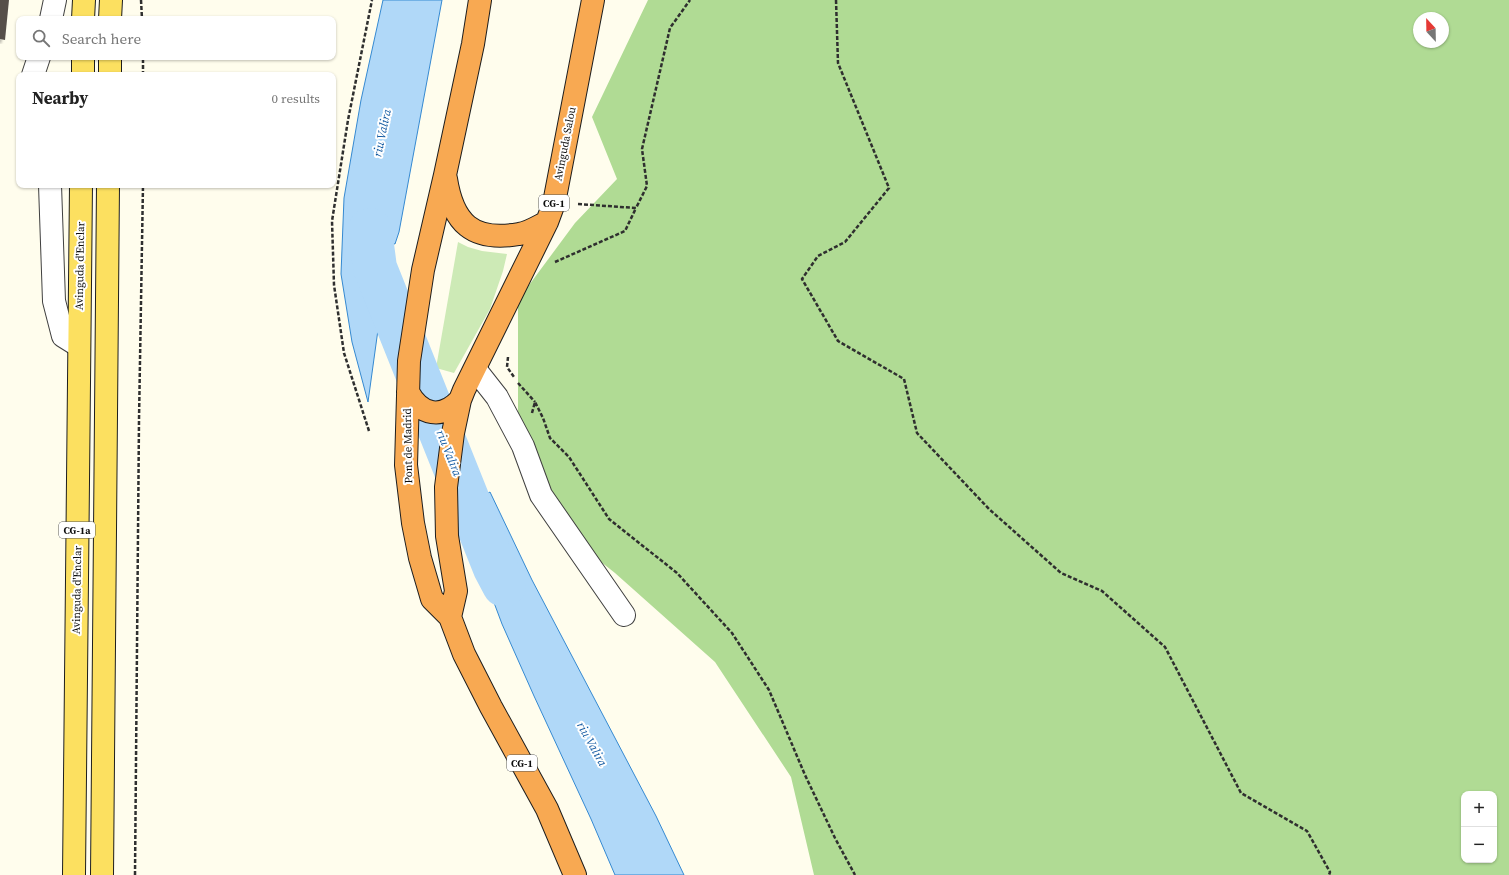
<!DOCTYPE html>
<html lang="en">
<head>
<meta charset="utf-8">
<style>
	body { margin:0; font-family:"Source Serif 4",serif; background:#f6f6f6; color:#222 }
	.controls { position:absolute; right:12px; bottom:12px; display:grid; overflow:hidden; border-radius:8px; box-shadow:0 1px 3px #0004 }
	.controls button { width:36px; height:36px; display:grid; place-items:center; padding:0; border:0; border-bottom:1px solid #e0e0e0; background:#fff; color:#222; font:20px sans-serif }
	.compass { position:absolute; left:1413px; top:12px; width:36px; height:36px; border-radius:50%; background:#fff; box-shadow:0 1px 3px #0004; rotate:338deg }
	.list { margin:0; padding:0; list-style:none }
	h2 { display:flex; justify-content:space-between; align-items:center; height:52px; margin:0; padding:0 16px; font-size:17px }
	h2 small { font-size:13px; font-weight:400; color:#767676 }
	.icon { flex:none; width:22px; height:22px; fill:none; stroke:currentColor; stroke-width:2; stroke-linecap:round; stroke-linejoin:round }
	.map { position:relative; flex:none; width:1509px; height:875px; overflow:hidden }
	.search { position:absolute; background:#fff; box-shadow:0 1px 3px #0004; left:16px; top:16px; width:320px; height:44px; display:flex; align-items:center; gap:10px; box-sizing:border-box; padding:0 14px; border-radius:8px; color:#767676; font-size:15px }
	.panel { position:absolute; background:#fff; box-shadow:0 1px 3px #0004; left:16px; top:72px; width:320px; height:116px; border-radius:8px }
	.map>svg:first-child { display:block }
	.green { fill:#cdeab6 }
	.forest { fill:#b0db94; fill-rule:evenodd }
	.water { fill:#b0d8f8; stroke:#3589d1 }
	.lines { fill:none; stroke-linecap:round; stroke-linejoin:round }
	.river { stroke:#b0d8f8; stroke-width:44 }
	.building { fill:#564f49; filter:url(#shadow) }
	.minor-casing { stroke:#404040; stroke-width:24 }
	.major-casing { stroke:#1e1e1e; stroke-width:24 }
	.highway-casing { stroke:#1e1e1e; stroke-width:24 }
	.path { stroke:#2f2f2f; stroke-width:2.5; stroke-dasharray:4 2; stroke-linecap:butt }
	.minor { stroke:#fff; stroke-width:22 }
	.major { stroke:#fce060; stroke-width:22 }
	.highway { stroke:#f8a952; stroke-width:22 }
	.labels { text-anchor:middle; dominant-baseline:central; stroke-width:4; stroke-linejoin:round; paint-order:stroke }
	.shield { fill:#fff; stroke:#565656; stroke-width:1 }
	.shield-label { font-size:10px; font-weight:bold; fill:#0d0d0d }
	.street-label { font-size:11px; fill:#0d0d0d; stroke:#fff }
	.water-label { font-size:12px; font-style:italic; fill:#135aa2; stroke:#fff }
</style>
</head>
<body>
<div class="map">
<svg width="1509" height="875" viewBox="0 0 1509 875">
	<defs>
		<filter id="shadow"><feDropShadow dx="-3.5" dy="3.5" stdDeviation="1" flood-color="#0004"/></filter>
	</defs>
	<rect width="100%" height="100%" fill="#fffded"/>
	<path class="green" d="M458,242L468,247L482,251L507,254L503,271L490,309L454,373L436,368Z"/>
	<path class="forest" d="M648,0H1509V875H814L791,777L715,662L615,573L562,531L518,422V300L575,223L617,179L592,117ZM1419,18H1443V42H1419ZM1464,794H1494V860H1464Z"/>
	<path class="water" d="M383,0H442L399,232L395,244L390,243L368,402L352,342L341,274L344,198L361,100Z
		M474,471L485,495L490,492L532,580L656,816L684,875H615L591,819L534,696L502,624L484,576Z"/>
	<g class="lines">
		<path class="river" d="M370,230L375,268L495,568L504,585"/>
	</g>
	<path class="building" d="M0,0H9L5,40L0,39Z"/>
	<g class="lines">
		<g class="minor-casing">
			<path id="minor" d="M51,19L55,0
				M33,75L39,57
				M50,185L54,301L63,336L79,346
				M475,369L497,397L523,446L541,495L624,615"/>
		</g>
		<g class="major-casing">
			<path id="major" d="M83,19L84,0
				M110,19L111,0
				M83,75V57
				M110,75V57
				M74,875L81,185
				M102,875L108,185"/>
		</g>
		<g class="highway-casing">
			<path id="highway" d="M480,0L473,44L445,175L423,270L409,361L406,465L413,523L420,558L432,599L450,617L464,654L491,707L547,809L575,875
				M446,179C453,223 472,242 519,234C528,233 539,226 547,222
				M408,392C421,416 442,419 460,400
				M450,617L456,591L447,536L446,487L453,433L460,400L464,390L547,222L554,203L593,0"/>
		</g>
		<path class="path" d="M141,0L142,19
			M836,0L838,63L889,188L845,242L818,256L802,279L838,341L904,379L917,433L989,509L1061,573L1102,591L1165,647L1241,793L1307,831L1330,872L1329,875
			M143,75V57
			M578,204L636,208L647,186L642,149L670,28L690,0
			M555,262L625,231L636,208
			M508,357L507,367L514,377
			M518,383L535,402
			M532,413L535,402L543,418L550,438L569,457L609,519L677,573L732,633L769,690L805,775L835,838L855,875
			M369,431L344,353L334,285L332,221L348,120L372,0
			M135,875L139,420L143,185"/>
		<use href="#minor" class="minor"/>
		<use href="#major" class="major"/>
		<use href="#highway" class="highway"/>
	</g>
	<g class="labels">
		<g class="shield">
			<rect x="539" y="195" width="30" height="16" rx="3"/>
			<rect x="59" y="522" width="36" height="16" rx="3"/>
			<rect x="507" y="755" width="30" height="16" rx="3"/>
		</g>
		<g class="shield-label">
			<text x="554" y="203">CG-1</text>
			<text x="77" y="530">CG-1a</text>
			<text x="522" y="763">CG-1</text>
		</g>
		<g class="street-label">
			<text transform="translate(565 144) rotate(-79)">Avinguda Salou</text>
			<text transform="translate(80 266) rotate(-89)">Avinguda d'Enclar</text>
			<text transform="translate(408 446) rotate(-91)">Pont de Madrid</text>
			<text transform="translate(77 590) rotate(-89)">Avinguda d'Enclar</text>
		</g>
		<g class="water-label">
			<text transform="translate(382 133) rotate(-78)">riu Valira</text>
			<text transform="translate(449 453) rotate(68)">riu Valira</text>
			<text transform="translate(592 744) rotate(61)">riu Valira</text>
		</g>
	</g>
</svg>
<div class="controls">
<button>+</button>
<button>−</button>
</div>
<svg class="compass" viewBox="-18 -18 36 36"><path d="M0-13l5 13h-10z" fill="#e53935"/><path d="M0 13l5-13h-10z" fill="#767676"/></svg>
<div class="search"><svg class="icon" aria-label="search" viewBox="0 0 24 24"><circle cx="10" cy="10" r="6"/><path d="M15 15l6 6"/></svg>Search here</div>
<section class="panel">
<h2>Nearby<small>0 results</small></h2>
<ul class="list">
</ul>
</section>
</div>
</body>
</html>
